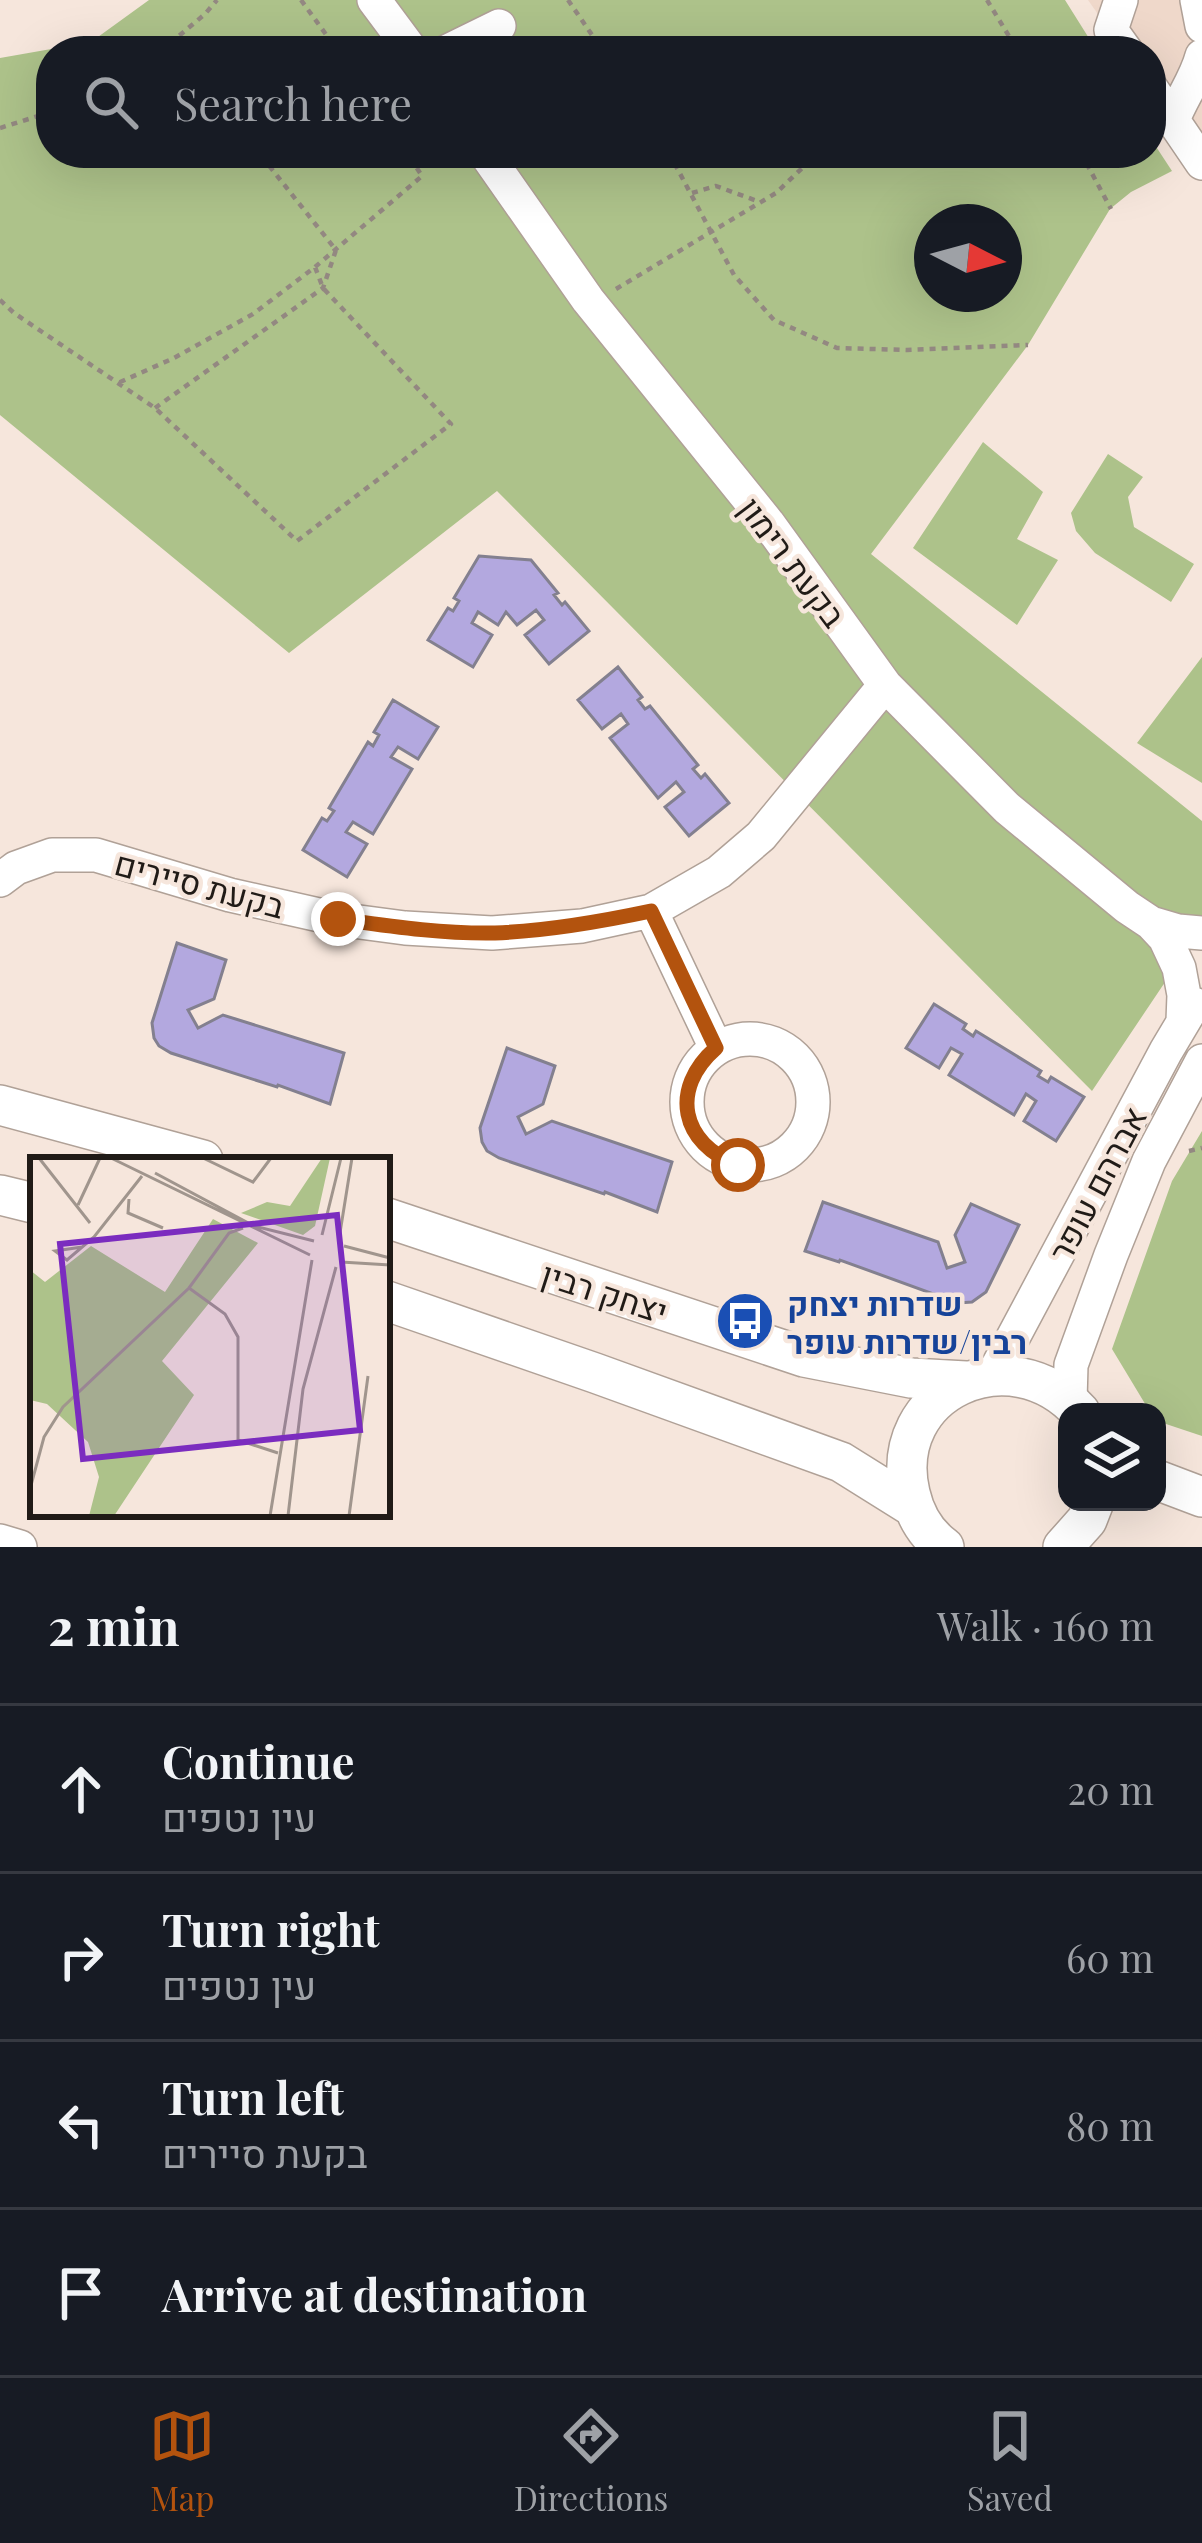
<!DOCTYPE html>
<html lang="en">
<head>
<meta charset="utf-8">
<style>
	body { margin:0; font-family:"Playfair Display",Heebo,serif; background:#20242c; color:#f1f3f6 }
	.controls { position:absolute; right:36px; bottom:36px; display:grid; overflow:hidden; border-radius:24px; box-shadow:0 12px 48px #0002 }
	.controls button { width:108px; height:108px; display:grid; place-items:center; padding:0; border:0; border-bottom:3px solid #363941; background:#171b24; color:#f1f3f6; font:60px sans-serif }
	.compass { position:absolute; left:914px; top:204px; width:108px; height:108px; border-radius:50%; background:#171b24; box-shadow:0 12px 48px #0002; rotate:96deg }
	.stop { position:absolute; width:36px; height:36px; margin:-27px; border:9px solid #b3530e; border-radius:50%; background:#fff }
	.stop.end { background:#b3530e; border-color:#fff; box-shadow:0 3px 12px #0008 }
	.list { margin:0; padding:0; list-style:none }
	h2 { display:flex; justify-content:space-between; align-items:center; height:156px; margin:0; padding:0 48px; font-size:51px }
	h2 small { font-size:39px; font-weight:400; color:#9ea1a6 }
	.list li { display:grid; grid-template-columns:78px 1fr auto; gap:36px; align-items:center; box-sizing:border-box; height:168px; padding:0 48px; border-top:3px solid #363941 }
	.list b { display:block; font-size:45px; white-space:nowrap }
	.list p { margin:0; font-size:39px; white-space:nowrap; color:#9ea1a6 }
	.list em { font-size:39px; font-style:normal; color:#9ea1a6 }
	.icon { flex:none; width:66px; height:66px; fill:none; stroke:currentColor; stroke-width:2; stroke-linecap:round; stroke-linejoin:round }
	.map { position:relative; flex:none; width:1202px; height:1547px; overflow:hidden }
	.search { position:absolute; background:#171b24; box-shadow:0 12px 48px #0002; left:36px; right:36px; top:36px; height:132px; display:flex; align-items:center; gap:30px; box-sizing:border-box; padding:0 42px; border-radius:48px; color:#9ea1a6; font-size:45px }
	.sheet { height:828px; background:#171b24 }
	nav { display:flex; justify-content:space-around; align-items:center; box-sizing:border-box; height:168px; border-top:3px solid #363941; background:#171b24; font-size:33px; color:#9ea1a6 }
	nav a { display:grid; justify-items:center; gap:6px }
	nav .on { color:#b3530e }
	.map>svg:first-child { display:block }
	.built { fill:#efd8ca }
	.green { fill:#adc28a; fill-rule:evenodd }
	.building { fill:#b3a8df; stroke:#83808f; stroke-width:3 }
	.lines { fill:none; stroke-linecap:round; stroke-linejoin:round }
	.minor-casing { stroke:#b0a197; stroke-width:36 }
	.major-casing { stroke:#b0a197; stroke-width:42 }
	.path { stroke:#938881; stroke-width:4.5; stroke-dasharray:6 6; stroke-linecap:butt }
	.minor { stroke:#fff; stroke-width:33 }
	.major { stroke:#fff; stroke-width:39 }
	.route { stroke:#b3530e; stroke-width:15 }
	.labels { text-anchor:middle; dominant-baseline:central; stroke-width:9; stroke-linejoin:round; paint-order:stroke }
	.street-label { font-size:33px; fill:#201b17; stroke:#f6e6dc }
	.transit-label { font-size:33px; font-weight:bold; fill:#164399; stroke:#f6e6dc; text-anchor:start }
	.inset-road { fill:none; stroke:#a0958d; stroke-width:3 }
	.view { fill:#7b2cbf; fill-opacity:0.15; stroke:#7b2cbf; stroke-width:6 }
	.inset-edge { fill:none; stroke:#201b17; stroke-width:6 }
</style>
</head>
<body>
<div class="map">
<svg width="1202" height="1547" viewBox="0 0 1202 1547">
	<rect width="100%" height="100%" fill="#f6e6dc"/>
	<path class="built" d="M1088,0H1202V164L1151,90V51H1124Z"/>
	<path class="green" d="M149,0H1065L1097,51H51V153H1151V139L1172,171L1131,192L1110,209L1028,345L871,554L1202,821V927L1092,1091L497,491L289,653L0,415V58L91,42ZM932,222H1004V294H932Z
		M983,442L1043,492L1017,539L1058,560L1017,625L913,548Z
		M1108,454L1143,477L1128,497L1134,527L1194,564L1171,602L1095,553L1076,531L1071,513Z
		M1202,657V783L1137,743Z
		M1202,1131V1436L1157,1421V1412H1150L1112,1349L1172,1181Z"/>
	<path class="building" d="M479,556L531,560L558,593L554,595L562,605L565,602L589,631L549,664L525,635L544,620L536,610L517,625L506,612L498,625L478,612L472,623L492,635L473,667L428,640L448,608L453,611L459,601L454,598Z
		M618,667L642,697L638,700L645,709L650,706L698,765L693,769L701,778L705,774L729,803L689,836L665,807L684,792L676,782L658,798L610,738L628,724L621,714L602,729L578,700Z
		M393,700L438,727L418,759L398,747L391,757L412,769L373,834L353,822L346,832L367,844L347,877L303,850L322,818L327,821L334,811L329,808L368,742L373,746L379,735L374,732Z
		M177,943L226,960L214,999L188,1010L198,1028L223,1015L344,1053L330,1104L278,1085L277,1087L171,1053L159,1046L154,1038L152,1023Z
		M934,1004L966,1024L963,1029L973,1036L976,1031L1041,1071L1038,1076L1048,1082L1051,1077L1084,1097L1056,1141L1024,1121L1036,1101L1026,1094L1014,1115L949,1075L962,1054L951,1048L939,1068L906,1048Z
		M507,1048L555,1066L543,1104L518,1117L526,1134L552,1121L672,1162L657,1212L605,1192L604,1194L499,1158L487,1151L482,1142L480,1128Z
		M823,1202L938,1242L947,1268L965,1262L955,1235L971,1204L1019,1225L986,1292L972,1302L958,1303L840,1260L839,1262L805,1251Z"/>
	<g class="lines">
		<g class="minor-casing">
			<path id="minor" d="M374,0L412,51
				M1121,0L1111,30L1126,51
				M1197,0L1202,26
				M448,51L499,26
				M1151,88L1202,163
				M1173,120C1182,97 1196,79 1202,56
				M485,153L588,300L768,523L885,685L1007,808L1127,907L1151,923L1165,938L1179,968L1184,995L1183,1021
				M0,880L16,868L52,855H96L230,895L337,919L405,928L492,933L582,926L651,911L719,872L761,836L885,685
				M651,911L716,1048
				M1151,923L1178,931L1202,933
				M687 1102a63 63 0 1 1 126 0a63 63 0 1 1-126 0Z
				M993,1375L1166,1051L1194,1004
				M1070,1401L1071,1365L1111,1255L1149,1161L1202,1061
				M0,1541L20,1547"/>
		</g>
		<g class="major-casing">
			<path id="major" d="M0,1105L203,1160
				M0,1195L33,1203
				M387,1218L804,1357L911,1378L966,1381
				M387,1301L595,1373L841,1462L913,1507
				M1157,1480L1202,1497
				M944,1547C926,1534 915,1515 910,1493C886,1392 1010,1334 1080,1412
				M1063,1547L1087,1520L1094,1502"/>
		</g>
		<path class="path" d="M301,0L338,51
			M568,0L603,51
			M987,0L1018,51
			M161,51L205,14L217,0
			M0,128L51,112
			M669,153L734,275L774,320L837,348L907,350L1028,345
			M1081,153L1111,209
			M692,193L716,186L760,202
			M315,267L422,176L407,153
			M616,289L776,193L818,153
			M0,300L14,313L155,408L297,541L451,424L323,288L315,267L253,314L174,358L118,383
			M155,408L323,288L336,250L259,153
			M1189,1151L1202,1148"/>
		<use href="#minor" class="minor"/>
		<use href="#major" class="major"/>
	</g>
	<g class="lines">
		<path class="route" d="M338,919C389,926 442,934 495,933C548,931 599,922 651,911L716,1048C669,1089 681,1144 738,1165"/>
	</g>
	<defs>
		<g id="bus-disc" transform="scale(3)"><circle r="9.5" fill="#1a4fb4" stroke="#f6e6dc"/><path d="M-5-6H5V4H4V6H2V4H-2V6H-4V4H-5ZM-3.5-4V0h7V-4ZM-3.5 1.2v1.5H-2V1.2ZM2 1.2v1.5H3.5V1.2Z" fill="#fff"/></g>
	</defs>
	<g fill-rule="evenodd">
		<use href="#bus-disc" x="745" y="1321"/>
	</g>
	<g class="labels">
		<g class="street-label">
			<text transform="translate(794 561) rotate(53)">בקעת רימון</text>
			<text transform="translate(200 883) rotate(15)">בקעת סיירים</text>
			<text transform="translate(1096 1183) rotate(-62)">אברהם עופר</text>
			<text transform="translate(605 1291) rotate(18)">יצחק רבין</text>
		</g>
		<g class="transit-label">
			<text x="787" y="1302">שדרות יצחק<tspan x="787" dy="38">רבין/שדרות עופר</tspan></text>
		</g>
	</g>
	<g transform="translate(30 1157)">
		<rect width="360" height="360" fill="#f6e6dc"/>
		<path d="M292,1H300L285,69L273,78L211,56L237,45L260,49ZM183,62L228,86L132,204L164,238L84,359H59L69,320L58,285L17,247L0,243V113L15,125L61,89L135,135Z" fill="#adc28a"/>
		<path class="inset-road" d="M9,1L60,66M81,1L280,98M173,1L223,25L241,1M125,16L224,69L284,84M99,42L98,56L133,71M48,48L70,1M292,78L311,1M309,82L322,1M314,89L360,101M52,90L25,94L37,103L64,80L112,19M311,105L360,108M159,131L195,157L208,180V283L248,296M0,332L14,280L33,250L159,131L199,76L213,71M240,359L282,103M258,359L273,232L306,110M319,359L338,219"/>
		<path class="view" d="M307,58L330,273L53,302L30,87Z"/>
		<rect width="360" height="360" class="inset-edge"/>
	</g>
</svg>
<div class="controls">
<button><svg class="icon" aria-label="layers" viewBox="0 0 24 24"><path d="M12 4l9 5-9 5-9-5zM3 14l9 5 9-5"/></svg></button>
</div>
<svg class="compass" viewBox="-18 -18 36 36"><path d="M0-13l5 13h-10z" fill="#e53935"/><path d="M0 13l5-13h-10z" fill="#9ea1a6"/></svg>
<div class="stop" style="left:738px;top:1165px"></div>
<div class="stop end" style="left:338px;top:919px"></div>
<div class="search"><svg class="icon" aria-label="search" viewBox="0 0 24 24"><circle cx="10" cy="10" r="6"/><path d="M15 15l6 6"/></svg>Search here</div>
</div>
<section class="sheet">
<h2>2 min<small>Walk · 160 m</small></h2>
<ul class="list">
<li><svg class="icon" aria-label="ahead" viewBox="0 0 24 24"><path d="M12 20V5M6 11l6-6 6 6"/></svg><div><b>Continue</b><p>עין נטפים</p></div><em>20 m</em></li>
<li><svg class="icon" aria-label="right" viewBox="0 0 24 24"><path d="M7 20v-9h11M14 6l5 5-5 5"/></svg><div><b>Turn right</b><p>עין נטפים</p></div><em>60 m</em></li>
<li><svg class="icon" aria-label="left" viewBox="0 0 24 24"><path d="M17 20v-9H6M10 6l-5 5 5 5"/></svg><div><b>Turn left</b><p>בקעת סיירים</p></div><em>80 m</em></li>
<li><svg class="icon" aria-label="arrive" viewBox="0 0 24 24"><path d="M6 21V4h12l-3 4 3 4H6"/></svg><div><b>Arrive at destination</b></div></li>
</ul>
</section>
<nav>
<a class="on"><svg class="icon" aria-label="map" viewBox="0 0 24 24"><path d="M3 6l6-2 6 2 6-2v14l-6 2-6-2-6 2zM9 4v14M15 6v14"/></svg>Map</a>
<a><svg class="icon" aria-label="directions" viewBox="0 0 24 24"><path d="M12 3l9 9-9 9-9-9zM9 14v-3h6M13 9l2 2-2 2"/></svg>Directions</a>
<a><svg class="icon" aria-label="saved" viewBox="0 0 24 24"><path d="M7 4h10v16l-5-4-5 4z"/></svg>Saved</a>
</nav>
</body>
</html>
